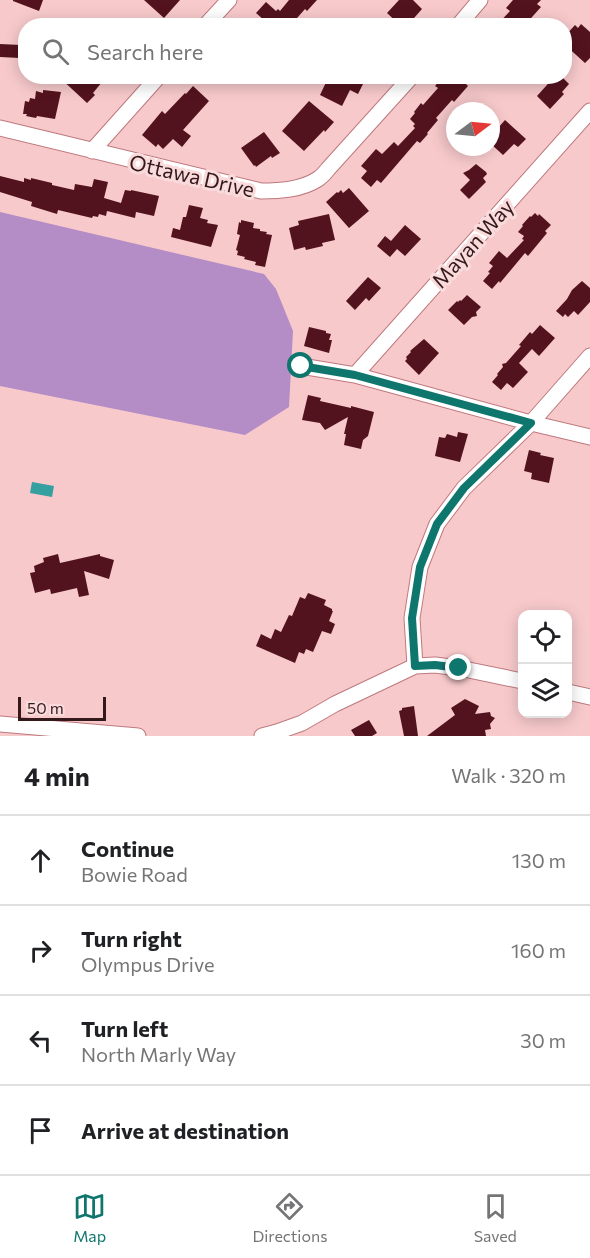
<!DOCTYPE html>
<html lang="en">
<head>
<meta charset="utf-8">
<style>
	body { margin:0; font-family:Commissioner,sans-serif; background:#f6f6f6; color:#202124 }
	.controls { position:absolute; right:18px; bottom:18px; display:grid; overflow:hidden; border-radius:12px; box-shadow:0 3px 15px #0003 }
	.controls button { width:54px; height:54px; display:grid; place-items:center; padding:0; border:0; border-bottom:2px solid #e0e0e0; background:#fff; color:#202124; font:30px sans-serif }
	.compass { position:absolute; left:446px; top:102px; width:54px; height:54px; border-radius:50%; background:#fff; box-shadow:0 3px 15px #0003; rotate:74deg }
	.scale { position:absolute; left:18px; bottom:15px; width:88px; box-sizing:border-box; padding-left:6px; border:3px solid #34191b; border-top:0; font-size:16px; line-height:21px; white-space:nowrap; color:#34191b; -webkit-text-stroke:4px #fadbdc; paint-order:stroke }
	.stop { position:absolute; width:18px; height:18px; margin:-14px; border:4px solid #0f766e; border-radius:50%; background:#fff }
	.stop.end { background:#0f766e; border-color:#fff; box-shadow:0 2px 6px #0008 }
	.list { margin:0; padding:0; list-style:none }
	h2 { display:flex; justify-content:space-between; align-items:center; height:78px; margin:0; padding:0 24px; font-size:26px }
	h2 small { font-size:20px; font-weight:400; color:#757577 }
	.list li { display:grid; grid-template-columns:39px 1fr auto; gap:18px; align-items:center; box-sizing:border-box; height:90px; padding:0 24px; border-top:2px solid #e0e0e0 }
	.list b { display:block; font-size:22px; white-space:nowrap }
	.list p { margin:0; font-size:20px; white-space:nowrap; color:#757577 }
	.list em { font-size:20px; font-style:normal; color:#757577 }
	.icon { flex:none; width:33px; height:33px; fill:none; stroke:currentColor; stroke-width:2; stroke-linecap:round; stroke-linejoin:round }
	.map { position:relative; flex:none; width:590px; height:736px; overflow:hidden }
	.search { position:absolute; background:#fff; box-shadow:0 3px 15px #0003; left:18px; right:18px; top:18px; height:66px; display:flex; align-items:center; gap:15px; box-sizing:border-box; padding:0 21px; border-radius:24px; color:#757577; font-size:22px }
	.sheet { height:438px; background:#fff }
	nav { display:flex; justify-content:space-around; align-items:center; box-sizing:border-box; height:84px; border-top:2px solid #e0e0e0; background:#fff; font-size:16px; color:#757577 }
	nav a { display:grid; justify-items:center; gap:3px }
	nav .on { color:#0f766e }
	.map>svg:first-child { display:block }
	.forest { fill:#b48cc6 }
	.water { fill:#369fa0 }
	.building { fill:#53131e }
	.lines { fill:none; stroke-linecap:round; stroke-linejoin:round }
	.minor-casing { stroke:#be797e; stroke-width:17 }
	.minor { stroke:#fff; stroke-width:15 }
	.route { stroke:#0f766e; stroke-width:8 }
	.labels { text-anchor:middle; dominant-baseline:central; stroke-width:6; stroke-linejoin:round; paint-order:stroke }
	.street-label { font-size:21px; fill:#34191b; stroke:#fadbdc }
</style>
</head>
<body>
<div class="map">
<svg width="590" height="736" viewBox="0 0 590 736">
	<rect width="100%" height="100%" fill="#f7c9cb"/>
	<path class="forest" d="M0,212L264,274L276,289L293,331L289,407L245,435L0,386Z"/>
	<path class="water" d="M32,482L54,486L52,497L30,493Z"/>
	<path class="building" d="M13,0H43L39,11L13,1Z
		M144,0H180L164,18Z
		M289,0H317L307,11L305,9L290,26H260L265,21L256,13L266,2L276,11L278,9L280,11Z
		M399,0H413L422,9L407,26H401L387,13Z
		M513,0H541L537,4L541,7L524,26H496L510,11L506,8Z
		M581,24L590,32V58L585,63L564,44V37L575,25L578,28Z
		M0,44L21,45L20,58L0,57Z
		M58,76H107L93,93L95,95L87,103Z
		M329,76H353L364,82L358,94L350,90L342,106L320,95Z
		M443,76H469L464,82L468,86L454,102L452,100L436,118L438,120L427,133L428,134L420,143L417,141L381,183L377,180L371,187L361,178L367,171L361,166L376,149L382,154L394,142L398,146L415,128L413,126L415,124L410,119L415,113L414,112L421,103L423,105L438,88L435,86Z
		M555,76H561L569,84L562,92L564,94L550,109L537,96Z
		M193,86L209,101L183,130L191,136L182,147L173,139L163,149L158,144L156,147L142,135L162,111L165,114L185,93L186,94Z
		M43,90L61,92L55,119L37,116L36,118L26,116L27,114H23L25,101L29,102L30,98L35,99L36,91L43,93Z
		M309,101L334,122L325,132L324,130L304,151L282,131Z
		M505,120L526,139L518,147L514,144L503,155L491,144V136Z
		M264,132L280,153L272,158L271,156L256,167L255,165L254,166L241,148Z
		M476,164L486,172L487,174L483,178L486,182L469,199L460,190L470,180L463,173L469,170Z
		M0,176L24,182V178L31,180V178L52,183V185L74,190L75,184L92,187L94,179L108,182L104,198L121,203L125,190L131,191V190L159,196L154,216L136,212L135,218L107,211L106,216L99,214L98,217L93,216L92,218L58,210L57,214L31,206L32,202L0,192Z
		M349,188L369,211L349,228L326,202L337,192L338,193L341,190L343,193Z
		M189,205L203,208L200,218L208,220L207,223L218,225L211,247L171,237L173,228L180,230L183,217H186Z
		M535,213L538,216L539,214L551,225L545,231L547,233L528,256L525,253L500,283L499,281L492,289L483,281L490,273L488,272L493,266L489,263L499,251L507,258L524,240L522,239L524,236L518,232L523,226L522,225L530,216L531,217Z
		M329,214L335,240L322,243L323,246L306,250L305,247L294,250L289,228L299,225L298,221Z
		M241,220L254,223L253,228L260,229V231L267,232L266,234L272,235L265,267L255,265L256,262L244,259L245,257L237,255L238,251L236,250L240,235L237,234L239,222L241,223Z
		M405,225L421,239L405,256L397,249L390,257L377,246L385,236L391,241Z
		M368,277L381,288L369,301L366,298L355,310L346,301Z
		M582,281L590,288V302L578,315L574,311L568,317L565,314L563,317L556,311L567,299L572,290Z
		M467,295L481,307L476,312L477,316L472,317L464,325L448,310L457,301L458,302L460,300L461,301Z
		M540,325L555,338L539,356L532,349L519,363L528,372L513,388L507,383L501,390L492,382L498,375L497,374L503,367L502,364L506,363L521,346L519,345L530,332L532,334Z
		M309,327L326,331V333L331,334L329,340H332L329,353L304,346Z
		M424,339L439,353L419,375L405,361L407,359L406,357L411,352L410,351Z
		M308,395L321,398L320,401L351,408V406L374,412L368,436L363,440L361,449L344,445L346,434H344L348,417L325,430L320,423L302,420Z
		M458,432L468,434L460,462L435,456L439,437L445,438L447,434L457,437Z
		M529,450L541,453L540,455L554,458L549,483L531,479L532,473L524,471Z
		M58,554L60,563L100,554V556L114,560L109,579L84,571L89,595L79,597L77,588L51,594L50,589L35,593L30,573L35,572L34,566L44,562L43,558Z
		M308,593L326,600L324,605L332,609V611H333L329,621L335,624L331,634L322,631L313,652L306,649L304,654L299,652L295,663L256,646L261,634L271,639L275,629L281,632L289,615L292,616L300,597L305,599Z
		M465,699L479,706L475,714L490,712L491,716L495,718L490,724L491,729L485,730L486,736H427L455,715L451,708Z
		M414,706L418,736H404L399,711L402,710V708Z
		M369,720L377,733L372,736H355L351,730Z"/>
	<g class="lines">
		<g class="minor-casing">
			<path id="minor" d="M205,26L229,0
				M458,26L480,0
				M0,128L261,191C279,191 301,190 318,179C321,177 325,173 328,169L412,76
				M92,151L159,76
				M301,366L355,375L531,423L590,437
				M355,375L590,111
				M415,666L412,618L420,567L437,524L464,488L531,423L590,356
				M568,692L590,697
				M0,724L138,736
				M262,736L277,732L302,723L335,704L415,666L435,665L459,668L522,681"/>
		</g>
		<use href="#minor" class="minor"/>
	</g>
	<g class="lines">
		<path class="route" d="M301,366L355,375L531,423L464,488L437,524L420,567L412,618L415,666L435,665L459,668"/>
	</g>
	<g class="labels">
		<g class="street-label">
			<text transform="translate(192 175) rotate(13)">Ottawa Drive</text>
			<text transform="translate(472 243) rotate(-48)">Mayan Way</text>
		</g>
	</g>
</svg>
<div class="controls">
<button><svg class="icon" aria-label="locate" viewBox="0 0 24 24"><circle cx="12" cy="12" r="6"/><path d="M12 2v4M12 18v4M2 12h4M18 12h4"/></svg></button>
<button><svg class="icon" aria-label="layers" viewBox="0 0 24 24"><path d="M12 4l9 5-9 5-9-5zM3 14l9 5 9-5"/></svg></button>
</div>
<svg class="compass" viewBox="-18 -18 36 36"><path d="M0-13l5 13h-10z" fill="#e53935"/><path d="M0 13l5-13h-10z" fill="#757577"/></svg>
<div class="scale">50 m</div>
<div class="stop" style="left:301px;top:366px"></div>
<div class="stop end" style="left:459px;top:668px"></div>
<div class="search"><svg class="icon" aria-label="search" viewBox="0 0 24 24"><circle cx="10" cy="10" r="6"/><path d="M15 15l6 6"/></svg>Search here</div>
</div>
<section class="sheet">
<h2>4 min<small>Walk · 320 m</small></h2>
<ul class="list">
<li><svg class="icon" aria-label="ahead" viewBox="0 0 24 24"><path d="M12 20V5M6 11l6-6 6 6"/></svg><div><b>Continue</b><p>Bowie Road</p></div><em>130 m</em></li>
<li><svg class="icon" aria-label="right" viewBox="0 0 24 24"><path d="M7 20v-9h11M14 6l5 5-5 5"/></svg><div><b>Turn right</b><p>Olympus Drive</p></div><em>160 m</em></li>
<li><svg class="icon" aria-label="left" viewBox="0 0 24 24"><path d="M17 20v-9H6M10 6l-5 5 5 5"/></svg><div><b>Turn left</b><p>North Marly Way</p></div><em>30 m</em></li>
<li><svg class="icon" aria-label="arrive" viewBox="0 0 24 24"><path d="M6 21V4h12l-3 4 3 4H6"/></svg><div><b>Arrive at destination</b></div></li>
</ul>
</section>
<nav>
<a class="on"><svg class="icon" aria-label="map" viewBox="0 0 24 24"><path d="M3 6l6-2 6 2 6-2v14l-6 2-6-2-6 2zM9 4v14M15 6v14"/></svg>Map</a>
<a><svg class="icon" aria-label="directions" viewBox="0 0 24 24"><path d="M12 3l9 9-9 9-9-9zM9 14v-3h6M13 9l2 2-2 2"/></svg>Directions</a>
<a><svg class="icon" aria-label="saved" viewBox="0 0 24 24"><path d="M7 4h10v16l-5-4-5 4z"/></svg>Saved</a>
</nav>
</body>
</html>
